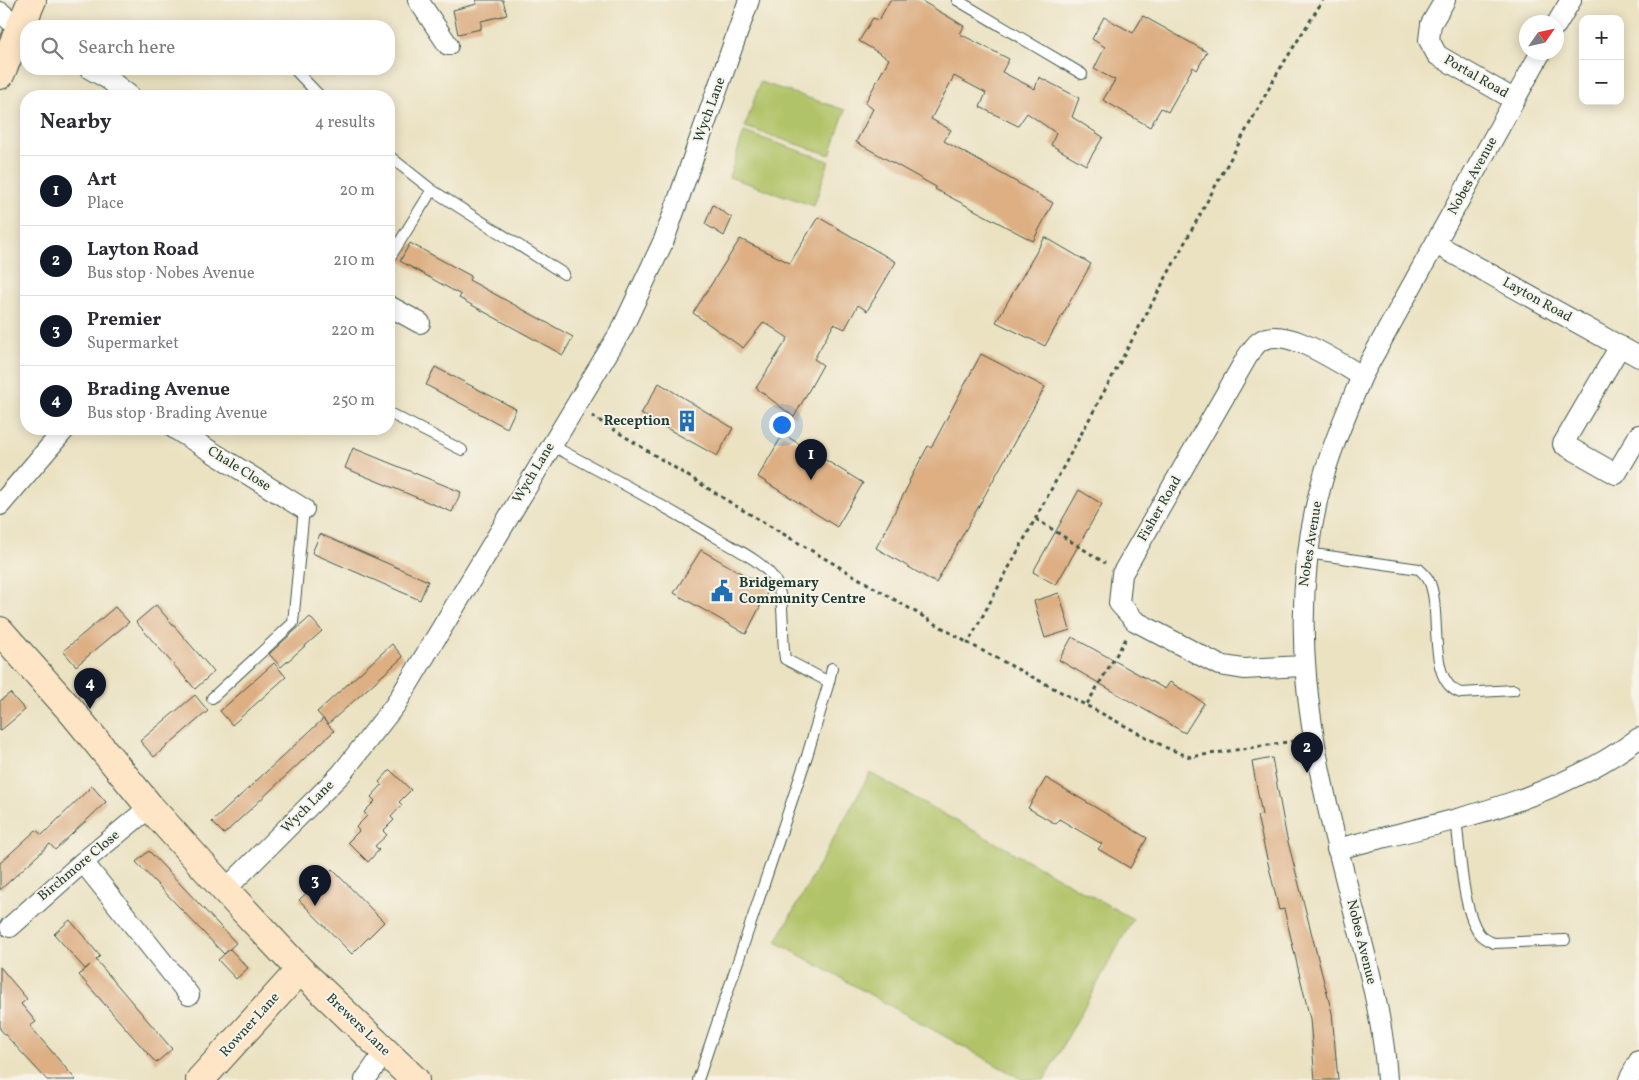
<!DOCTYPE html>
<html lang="en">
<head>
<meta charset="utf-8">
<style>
	body { margin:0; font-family:Vollkorn,serif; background:#f2f2f3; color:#2b2b33 }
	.controls { position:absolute; right:15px; top:15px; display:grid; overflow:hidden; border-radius:10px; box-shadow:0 2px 12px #0003 }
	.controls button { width:45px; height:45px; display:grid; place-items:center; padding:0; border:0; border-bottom:1px solid #e1e1e2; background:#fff; color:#2b2b33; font:25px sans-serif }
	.compass { position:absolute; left:1519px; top:15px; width:45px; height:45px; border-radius:50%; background:#fff; box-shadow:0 2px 12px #0003; rotate:56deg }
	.you { position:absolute; left:781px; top:424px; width:18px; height:18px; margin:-12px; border:4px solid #fff; border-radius:50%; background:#1a73e8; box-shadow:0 0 0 8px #1a73e833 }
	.badge { display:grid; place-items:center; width:32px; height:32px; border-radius:50%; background:#111827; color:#fff; font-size:16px; font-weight:700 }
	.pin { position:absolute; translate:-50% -41px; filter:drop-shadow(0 1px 2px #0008) }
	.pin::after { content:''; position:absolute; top:26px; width:18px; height:15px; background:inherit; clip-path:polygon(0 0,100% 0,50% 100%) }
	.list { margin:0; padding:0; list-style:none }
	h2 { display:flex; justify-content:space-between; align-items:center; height:65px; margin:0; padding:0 20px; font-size:21px }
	h2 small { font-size:16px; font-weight:400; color:#7c7c81 }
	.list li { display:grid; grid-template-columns:32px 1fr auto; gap:15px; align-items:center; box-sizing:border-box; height:70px; padding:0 20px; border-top:1px solid #e1e1e2 }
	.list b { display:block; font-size:19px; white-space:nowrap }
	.list p { margin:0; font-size:16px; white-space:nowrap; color:#7c7c81 }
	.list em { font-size:16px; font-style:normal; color:#7c7c81 }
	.icon { flex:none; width:28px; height:28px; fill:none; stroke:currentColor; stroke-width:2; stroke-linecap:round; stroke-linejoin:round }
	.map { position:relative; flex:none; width:1639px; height:1080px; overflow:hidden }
	.search { position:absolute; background:#fff; box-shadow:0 2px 12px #0003; left:20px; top:20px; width:375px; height:55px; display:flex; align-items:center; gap:12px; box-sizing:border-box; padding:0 18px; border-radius:20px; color:#7c7c81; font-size:19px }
	.panel { position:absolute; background:#fff; box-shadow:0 2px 12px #0003; left:20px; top:90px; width:375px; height:345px; border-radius:20px }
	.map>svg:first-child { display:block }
	.green { fill:#b1c367; stroke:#68804e }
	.building { fill:#ddaf83 }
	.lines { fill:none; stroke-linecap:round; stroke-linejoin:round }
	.lane-casing { stroke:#3e5649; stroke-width:12 }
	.street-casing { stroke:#3e5649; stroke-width:22 }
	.secondary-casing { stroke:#3e5649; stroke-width:30 }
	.path { stroke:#3e5649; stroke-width:3; stroke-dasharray:4 4; stroke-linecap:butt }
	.lane { stroke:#fff; stroke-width:10 }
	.street { stroke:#fff; stroke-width:20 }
	.secondary { stroke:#fde5c5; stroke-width:28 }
	.labels { text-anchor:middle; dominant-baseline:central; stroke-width:4; stroke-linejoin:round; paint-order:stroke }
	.street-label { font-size:14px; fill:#1f3d34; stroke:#f7f3e8 }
	.poi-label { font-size:14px; font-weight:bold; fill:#1f3d34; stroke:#f7f3e8; text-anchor:end }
</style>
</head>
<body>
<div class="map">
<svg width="1639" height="1080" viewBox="0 0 1639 1080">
	<rect width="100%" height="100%" fill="#f7f3e8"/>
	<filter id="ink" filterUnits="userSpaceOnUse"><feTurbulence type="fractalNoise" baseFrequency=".02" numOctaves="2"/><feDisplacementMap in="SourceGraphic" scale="10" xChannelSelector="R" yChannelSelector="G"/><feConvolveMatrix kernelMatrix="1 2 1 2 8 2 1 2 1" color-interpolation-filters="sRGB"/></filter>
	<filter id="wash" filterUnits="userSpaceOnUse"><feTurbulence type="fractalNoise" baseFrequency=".0096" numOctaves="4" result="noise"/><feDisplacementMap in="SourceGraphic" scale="20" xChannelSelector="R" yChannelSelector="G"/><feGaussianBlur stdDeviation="1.12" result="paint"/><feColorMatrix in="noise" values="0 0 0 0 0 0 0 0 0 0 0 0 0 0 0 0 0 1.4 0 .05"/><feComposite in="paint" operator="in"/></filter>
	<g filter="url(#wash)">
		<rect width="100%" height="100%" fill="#ebe2c2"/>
		<path class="green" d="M760,82L845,110L830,155L745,127Z
			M744,132L829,161L814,206L729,177Z
			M870,773L1133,919L1044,1080H1023L776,942Z"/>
		<g id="blocks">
			<path class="building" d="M476,0H503L507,15L481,21V29L458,34L453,10L477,4Z
				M890,0H920L964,26L960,34L1009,59L1002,72L1035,89L1039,77L1079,98L1072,117L1103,137L1086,165L1051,145L1056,133L1027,113L1018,126L980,107L986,93L954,76L931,119L951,130L944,141L1053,203L1033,241L935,189L936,187L856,142L873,109L865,103L889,59L859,41L873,18L879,20Z
				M1143,16L1207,52L1197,70L1193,67L1168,112L1161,108L1150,127L1103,100L1115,80L1094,69L1105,47L1092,39L1104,17L1133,33Z
				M713,205L732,218L724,236L705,224Z
				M818,217L896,262L867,311L858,305L845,329L834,324L814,359L823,365L794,417L756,388L788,338L764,322L743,348L693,313L740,239L790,263Z
				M1045,237L1091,264L1045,346L996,322Z
				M410,243L471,276L469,280L573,337L563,355L459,298L461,295L400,261Z
				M981,354L1045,387L936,583L876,548L910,482L909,481L928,446L931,448Z
				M435,367L516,409L507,428L426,385Z
				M659,383L733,428L717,456L641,414Z
				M783,434L863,483L837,527L758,477Z
				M353,448L461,492L452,512L345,468Z
				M1079,490L1102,504L1056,585L1033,572Z
				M320,534L428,581L420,600L312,553Z
				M701,550L769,589L746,634L674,593Z
				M1059,593L1070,630L1045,638L1034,601Z
				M156,605L214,672L195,689L136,622Z
				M115,607L129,622L76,666L63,651Z
				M310,617L322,631L281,667L269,654Z
				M1072,637L1165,689L1170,682L1204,703L1185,733L1059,660Z
				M392,644L403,657L328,724L317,712Z
				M274,663L286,677L232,725L220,711Z
				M10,693L25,710L0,731V701Z
				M195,695L208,711L154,757L140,741Z
				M323,719L334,731L224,834L212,822Z
				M1272,758L1286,834L1332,1013L1338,1080H1315L1310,1019L1284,909L1279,910L1257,816L1262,815L1252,762Z
				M390,770L411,790L399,802L402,805L391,817L394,820L383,831L387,835L375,846L379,850L368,862L348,842L359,831L356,827L367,816L364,812L375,801L371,797L382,785L379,782Z
				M1046,778L1147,838L1130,868L1098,849L1102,844L1059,819L1056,824L1028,808Z
				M92,786L106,802L55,850L50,844L0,890V863L36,830L42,835Z
				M149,851L236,943L224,954L136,862Z
				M332,869L384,922L352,954L299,900Z
				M70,920L100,956L96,960L172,1049L156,1063L79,975L90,965L85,969L54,934Z
				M230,949L248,968L236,979L218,960Z
				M0,967L27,999L21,1004L36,1022L30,1026L76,1080H47L0,1029Z"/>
		</g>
	</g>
	<g filter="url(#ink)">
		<use href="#blocks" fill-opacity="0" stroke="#3e5649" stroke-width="1"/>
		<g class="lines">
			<g class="lane-casing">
				<path id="lane" d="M957,0L1082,74
					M294,69L320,96
					M389,156L432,190L389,259
					M432,190L564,274
					M389,413L462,450
					M551,445C606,474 660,504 714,536C733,548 762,560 775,580C786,600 781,636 785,659L829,682L807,756L698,1080
					M1307,553L1419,569C1423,573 1427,576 1429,581C1443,609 1425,682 1461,693L1514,690
					M829,682L832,668
					M212,698L293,623L304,509
					M1456,818C1460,850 1462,906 1478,932C1482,938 1488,941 1494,943L1565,940"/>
			</g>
			<g class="street-casing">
				<path id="street" d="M418,0L448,45
					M1445,0L1431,24L1429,40L1437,55L1515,100
					M0,12L26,34
					M1556,25L1571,0
					M90,69L108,79L130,96
					M1436,244L1639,357
					M389,306L420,323
					M1620,346L1563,444L1616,474L1639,435
					M175,429L304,509
					M0,505L65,429
					M1303,666L1244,669L1219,665L1135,621L1119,603L1122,574L1247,357C1250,353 1254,346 1259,342C1283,323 1340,364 1362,376
					M1337,849C1443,822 1550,804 1639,738
					M83,862L189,995
					M225,890L341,774L396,704L622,329L664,240L749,0
					M10,927L83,862L150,807
					M365,1080L385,1051
					M1387,1080C1383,1010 1361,941 1344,873C1310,742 1286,623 1320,489C1330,450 1347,412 1362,376L1541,52
					M1629,1080L1639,1061"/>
			</g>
			<g class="secondary-casing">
				<path id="secondary" d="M0,75L32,0
					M0,631L73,713L150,807L225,890L300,970L415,1080
					M200,1080L300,970"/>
			</g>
			<path class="path" d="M592,416L736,506L968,643
				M1036,519L1105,563
				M1087,704L1127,637
				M1294,741L1190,757L1167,748L968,643L1216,185L1278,72L1323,0"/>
			<use href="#lane" class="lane"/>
			<use href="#street" class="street"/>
			<use href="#secondary" class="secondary"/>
		</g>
	</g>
	<defs>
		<g id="building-bare" transform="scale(1.725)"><path d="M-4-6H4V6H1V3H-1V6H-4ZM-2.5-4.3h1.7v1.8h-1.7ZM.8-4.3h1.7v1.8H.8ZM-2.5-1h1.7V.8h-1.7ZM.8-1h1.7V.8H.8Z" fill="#1f6fb2" stroke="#f7f3e8" stroke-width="2.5" paint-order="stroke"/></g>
		<g id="civic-bare" transform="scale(1.725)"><path d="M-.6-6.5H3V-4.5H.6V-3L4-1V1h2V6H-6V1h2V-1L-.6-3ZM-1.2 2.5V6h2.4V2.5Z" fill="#1f6fb2" stroke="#f7f3e8" stroke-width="2.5" paint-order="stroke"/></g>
	</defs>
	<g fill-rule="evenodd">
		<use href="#building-bare" x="687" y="421"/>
		<use href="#civic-bare" x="722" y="591"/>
	</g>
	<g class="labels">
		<g class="street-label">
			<text transform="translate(1476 77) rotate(30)">Portal Road</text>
			<text transform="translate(710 110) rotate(-70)">Wych Lane</text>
			<text transform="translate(1473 176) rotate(-61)">Nobes Avenue</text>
			<text transform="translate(1537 300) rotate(29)">Layton Road</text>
			<text transform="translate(239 469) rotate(32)">Chale Close</text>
			<text transform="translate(534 473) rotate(-59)">Wych Lane</text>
			<text transform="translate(1160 509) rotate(-60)">Fisher Road</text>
			<text transform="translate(1311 544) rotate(-81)">Nobes Avenue</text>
			<text transform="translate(308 807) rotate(-45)">Wych Lane</text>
			<text transform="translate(79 866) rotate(-40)">Birchmore Close</text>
			<text transform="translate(1361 942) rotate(76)">Nobes Avenue</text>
			<text transform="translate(250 1025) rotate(-48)">Rowner Lane</text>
			<text transform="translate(358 1025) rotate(44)">Brewers Lane</text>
		</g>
		<g class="poi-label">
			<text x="670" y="421">Reception</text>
			<text x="739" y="583" text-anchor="start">Bridgemary<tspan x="739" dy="16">Community Centre</tspan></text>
		</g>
	</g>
</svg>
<div class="controls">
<button>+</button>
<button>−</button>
</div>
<svg class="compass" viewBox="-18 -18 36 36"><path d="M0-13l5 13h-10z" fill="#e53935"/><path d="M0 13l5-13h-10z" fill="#7c7c81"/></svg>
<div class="you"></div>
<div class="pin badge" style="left:811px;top:480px">1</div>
<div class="pin badge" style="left:1307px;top:773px">2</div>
<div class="pin badge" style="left:315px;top:906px">3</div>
<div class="pin badge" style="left:90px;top:709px">4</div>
<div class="search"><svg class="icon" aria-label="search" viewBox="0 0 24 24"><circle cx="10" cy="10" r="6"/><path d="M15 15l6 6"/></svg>Search here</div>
<section class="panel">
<h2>Nearby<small>4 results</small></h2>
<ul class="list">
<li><span class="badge">1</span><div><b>Art</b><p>Place</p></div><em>20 m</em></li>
<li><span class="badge">2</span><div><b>Layton Road</b><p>Bus stop · Nobes Avenue</p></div><em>210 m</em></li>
<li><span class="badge">3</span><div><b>Premier</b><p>Supermarket</p></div><em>220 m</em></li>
<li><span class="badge">4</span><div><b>Brading Avenue</b><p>Bus stop · Brading Avenue</p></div><em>250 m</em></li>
</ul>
</section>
</div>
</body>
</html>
